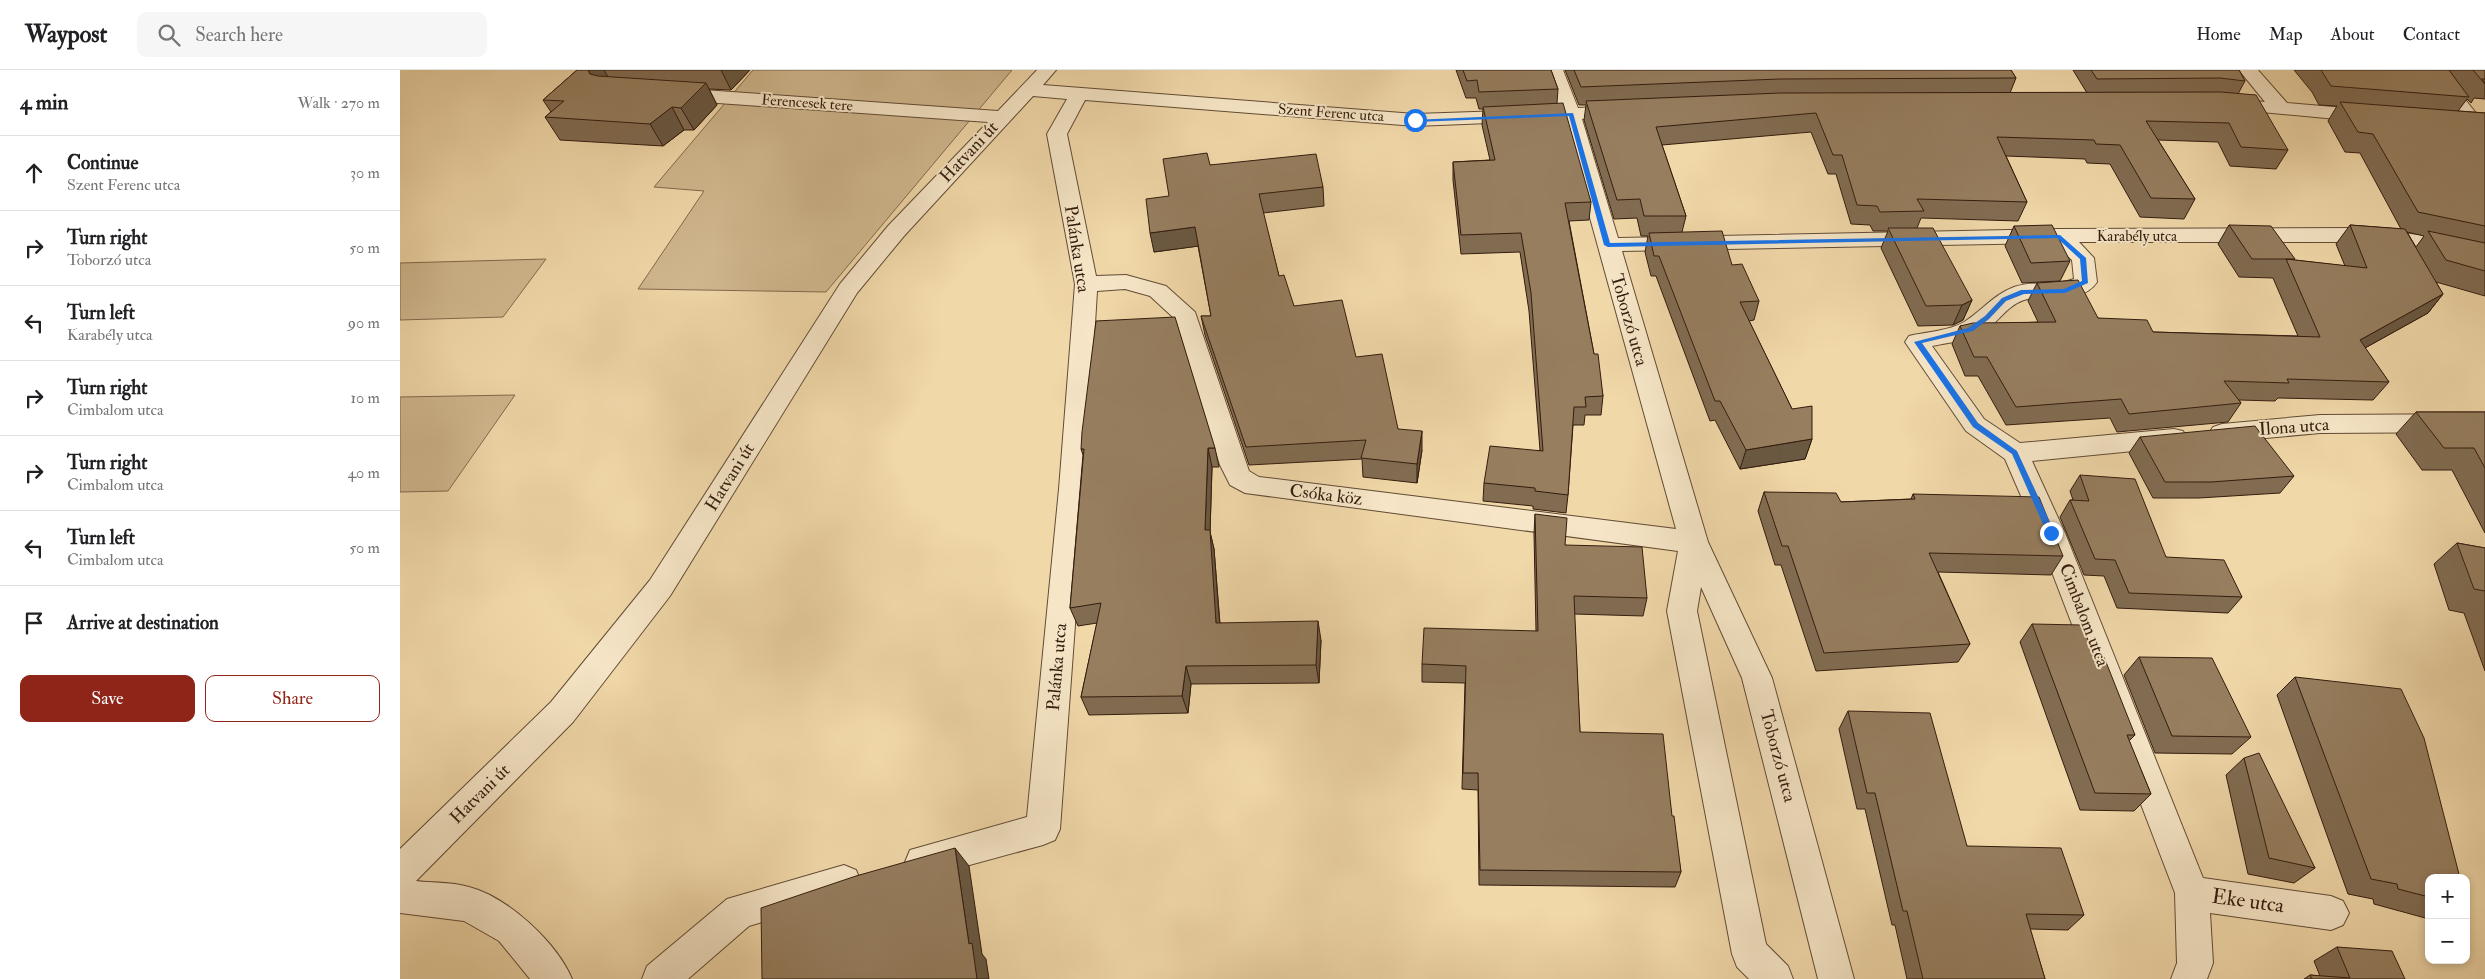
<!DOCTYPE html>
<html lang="en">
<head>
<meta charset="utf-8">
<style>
	body { margin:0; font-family:"IM FELL Double Pica",serif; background:#f6f6f6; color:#202124 }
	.controls { position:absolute; right:15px; bottom:15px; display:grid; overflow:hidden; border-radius:10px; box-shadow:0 2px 8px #0003 }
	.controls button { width:45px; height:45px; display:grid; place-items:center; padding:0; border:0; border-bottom:1px solid #e0e0e0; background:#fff; color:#202124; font:25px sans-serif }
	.stop { position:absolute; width:15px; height:15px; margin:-11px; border:4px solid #1a73e8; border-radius:50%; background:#fff }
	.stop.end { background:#1a73e8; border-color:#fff; box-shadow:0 1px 5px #0008 }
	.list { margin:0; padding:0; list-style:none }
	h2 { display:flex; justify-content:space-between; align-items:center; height:65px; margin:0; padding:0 20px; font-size:21px }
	h2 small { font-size:16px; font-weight:400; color:#757577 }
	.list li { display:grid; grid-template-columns:32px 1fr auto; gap:15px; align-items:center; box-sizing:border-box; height:75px; padding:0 20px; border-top:1px solid #e0e0e0 }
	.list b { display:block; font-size:19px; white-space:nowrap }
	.list p { margin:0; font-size:16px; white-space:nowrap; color:#757577 }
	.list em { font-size:16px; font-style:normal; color:#757577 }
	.actions { display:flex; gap:10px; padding:15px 20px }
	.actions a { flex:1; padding:11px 0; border:1px solid #8f2418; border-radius:10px; text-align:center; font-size:18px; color:#8f2418 }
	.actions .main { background:#8f2418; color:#fff }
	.icon { flex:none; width:28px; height:28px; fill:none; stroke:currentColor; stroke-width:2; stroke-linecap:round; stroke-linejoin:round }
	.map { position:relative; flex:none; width:2085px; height:909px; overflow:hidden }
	header { display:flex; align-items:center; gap:30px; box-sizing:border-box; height:70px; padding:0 25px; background:#fff; border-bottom:1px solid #e0e0e0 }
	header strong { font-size:24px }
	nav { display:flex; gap:28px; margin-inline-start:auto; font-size:18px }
	.search { width:350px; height:45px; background:#f6f6f6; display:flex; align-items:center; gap:12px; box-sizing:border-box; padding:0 18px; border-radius:10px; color:#757577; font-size:19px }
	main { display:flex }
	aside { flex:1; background:#fff }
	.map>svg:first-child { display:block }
	.green { fill:#d1b88f; stroke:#826a4e }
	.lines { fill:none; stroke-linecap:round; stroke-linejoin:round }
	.street-casing { stroke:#624b35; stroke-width:2 }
	.street { fill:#f6e6c7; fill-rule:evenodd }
	.wall { fill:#816c52; stroke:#331c0e; fill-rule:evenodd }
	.shaded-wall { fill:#695842; stroke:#331c0e }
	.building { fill:#967e5f; stroke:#331c0e }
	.route { fill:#1a73e8 }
	.labels { text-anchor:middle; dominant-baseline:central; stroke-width:4; stroke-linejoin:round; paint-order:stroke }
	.far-street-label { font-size:15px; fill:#331c0e; stroke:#f6e6c7 }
	.street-label { font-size:18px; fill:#331c0e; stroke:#f6e6c7 }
	.near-street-label { font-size:21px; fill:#331c0e; stroke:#f6e6c7 }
</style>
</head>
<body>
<header>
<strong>Waypost</strong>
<div class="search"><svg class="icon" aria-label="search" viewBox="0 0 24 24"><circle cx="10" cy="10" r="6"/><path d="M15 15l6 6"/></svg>Search here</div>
<nav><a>Home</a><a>Map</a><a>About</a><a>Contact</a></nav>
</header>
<main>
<aside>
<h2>4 min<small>Walk · 270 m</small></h2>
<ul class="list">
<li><svg class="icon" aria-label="ahead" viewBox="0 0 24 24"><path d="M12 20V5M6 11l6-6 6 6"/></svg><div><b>Continue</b><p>Szent Ferenc utca</p></div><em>30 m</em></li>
<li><svg class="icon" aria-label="right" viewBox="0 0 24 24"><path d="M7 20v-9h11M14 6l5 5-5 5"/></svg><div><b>Turn right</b><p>Toborzó utca</p></div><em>50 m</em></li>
<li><svg class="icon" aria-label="left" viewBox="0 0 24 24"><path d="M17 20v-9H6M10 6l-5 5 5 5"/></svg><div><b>Turn left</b><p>Karabély utca</p></div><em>90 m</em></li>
<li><svg class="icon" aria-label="right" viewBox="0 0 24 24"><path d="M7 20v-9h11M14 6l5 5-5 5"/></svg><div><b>Turn right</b><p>Cimbalom utca</p></div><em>10 m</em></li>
<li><svg class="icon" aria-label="right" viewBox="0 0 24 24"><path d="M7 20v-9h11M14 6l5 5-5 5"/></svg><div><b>Turn right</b><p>Cimbalom utca</p></div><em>40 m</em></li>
<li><svg class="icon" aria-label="left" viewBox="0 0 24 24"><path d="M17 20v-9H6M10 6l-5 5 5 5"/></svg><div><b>Turn left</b><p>Cimbalom utca</p></div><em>50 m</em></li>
<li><svg class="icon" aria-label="arrive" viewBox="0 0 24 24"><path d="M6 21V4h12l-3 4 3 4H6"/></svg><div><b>Arrive at destination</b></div></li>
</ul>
<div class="actions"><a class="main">Save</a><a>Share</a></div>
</aside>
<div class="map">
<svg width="2085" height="909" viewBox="0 0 2085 909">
	<rect width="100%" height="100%" fill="#f1d8a9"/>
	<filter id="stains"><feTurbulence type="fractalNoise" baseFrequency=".004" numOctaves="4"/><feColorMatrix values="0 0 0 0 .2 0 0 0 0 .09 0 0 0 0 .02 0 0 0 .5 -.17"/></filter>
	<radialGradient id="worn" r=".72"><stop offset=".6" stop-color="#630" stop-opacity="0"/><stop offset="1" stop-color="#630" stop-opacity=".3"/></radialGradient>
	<path class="green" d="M353,0H612L426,222L238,219L304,121L254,117Z
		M146,189L103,247L0,250V193Z
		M115,325L48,421L0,422V327Z"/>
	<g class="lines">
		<g class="street-casing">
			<path id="street" d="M637,0H656L643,15L1015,44L1159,39L1145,0H1163L1178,38L1222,36L1229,38L1232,42L1229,46L1182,49L1218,168L1658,159L1959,158L2019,165L2085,181V195L2019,179L1959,172H1679L1694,188L1697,212C1681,236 1647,223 1624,230C1605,236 1596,257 1578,265C1564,271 1547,273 1532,276L1584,349L1620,373L1774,359L1783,361L1787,368L1783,375L1774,377L1632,391L1665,463L1803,808L1931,826L1943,831L1949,843L1943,855L1931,860L1810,843L1813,893L1807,909H1771L1777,893L1775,823L1637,463L1605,389L1566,361L1505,272L1509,266C1525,262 1549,261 1564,252C1583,240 1593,225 1614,217C1634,210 1655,217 1674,209L1672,190L1653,173L1222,181L1308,472L1372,608L1454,909H1418L1342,608L1301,517L1297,541L1366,874L1388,896L1393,909H1349L1337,897L1332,884L1267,541L1278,481L845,423L830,415L820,395L776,250L750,226L725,219L697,221L685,419L660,759L655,770L643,775L522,808L510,804L505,792L510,780L627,747L659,419L675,214L647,64L667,29L633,26L504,166L457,223L270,526L173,652L16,811C33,813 53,812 69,817C108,827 157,873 172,909H130L99,871L64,851L0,843V779L151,632L250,510L440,214L488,156L588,52L275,30L268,28L266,24L268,20L275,18L598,41ZM685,30L1015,56L1163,50L1276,459L859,407L849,401L795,242L766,216L726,205L696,206L667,64Z
				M1839,0H1858L1887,33L1969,40L1976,42L1979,46L1976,50L1969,52L1818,38L1815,34L1818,30L1825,28L1865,32Z
				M2024,0H2042L2079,47H2085V59L2066,57Z
				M2085,344V362L1920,363L1822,372L1813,369L1809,363L1813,357L1822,354L1920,345Z
				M444,795L456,800L461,812L456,824L349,856L288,909H242L247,896L327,829Z"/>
		</g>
		<use href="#street" class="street"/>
	</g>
	<path class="wall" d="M177,0H350L331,20L309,19L317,35L294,60H284L263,76L160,70L145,47L151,42L143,30Z
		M1056,0H1151L1158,19L1157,33L1191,132L1189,150L1169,151L1194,284L1203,326L1201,345H1185L1184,355H1173L1168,425L1166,443L1133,439V436L1083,431L1084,413L1140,380L1129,241L1120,182L1061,184L1053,110V92L1090,90L1082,55L1083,39H1079L1076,28H1066Z
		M1165,0H1611L1616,8L1610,23H1687L1673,0H1839L1845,11L1838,24L1888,80L1876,99L1830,96L1818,72L1758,70L1795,129L1784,149L1740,147L1710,94L1687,93L1685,89L1606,86L1627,132L1618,151L1521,148L1517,158L1572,230L1563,250L1553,255L1518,256L1481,178L1488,161H1473L1470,155L1451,154L1436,104H1428L1411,62L1262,75L1286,146L1282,162L1332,195L1359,231L1354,250L1349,251L1392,339L1412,369L1405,389L1340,399L1315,350L1310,351L1256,206H1251L1245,182L1248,166H1241L1237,148L1214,149L1184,50L1186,35H1179Z
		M1894,0H2085V29L2074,28L2071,33L2067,29L2058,41L2085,43V226L2036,212L2043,224L2028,243L1965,278L1989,312L1973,330L1878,328L1875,331L1839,330L1841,333L1828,352L1717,362L1710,348L1606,355L1578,306H1565L1552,274L1560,256L1638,252L1628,231L1637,213L1698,248L1753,262L1898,266L1873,208L1839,207L1818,174L1829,155L1894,190L1945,196L1936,174L1950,155L2001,159L1960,83L1945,82L1928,51L1937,36L1919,35L1912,22ZM2007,162L2024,166L2016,177Z
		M810,95L923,117L924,136L863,143L879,206L894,236L956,287L998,359L1022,380L1017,413L963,407L962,389L849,395L805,265L801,246H811L798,176L754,182L769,126Z
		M1614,156L1670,191L1660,211L1622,213L1605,176Z
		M2016,342H2085V463L2052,400H2022L1996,364Z
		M1740,367L1894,406L1880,423L1799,428H1753L1729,383Z
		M815,378L819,397H812L810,462L814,479L820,553L921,570L919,613L791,614L788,643L689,645L681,627L697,553L678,556L670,538L683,385L681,379Z
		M1680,405L1766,487L1842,527L1828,543L1717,538L1704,506L1684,505L1660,447L1670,430H1673L1670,421Z
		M1364,422L1441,432L1511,429L1513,424L1663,486L1651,505L1538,502L1570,574L1558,592L1416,601L1381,495H1375L1358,441Z
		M1135,444L1165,475L1247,528L1243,546L1174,544L1180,662L1272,746L1281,802L1275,817L1079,815L1078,720L1062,719L1065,613L1022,612V594L1136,561L1134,464Z
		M2057,473L2085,478V601L2064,543L2049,540L2034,494Z
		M1632,554L1695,587L1735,665L1729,671L1751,724L1734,741L1680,740L1620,572Z
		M1739,587L1851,667L1832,684L1755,683L1724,605Z
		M1895,607L2029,808V849L1974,834L1973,829L1948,824L1877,625Z
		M1448,641L1567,776L1684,845L1668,860L1630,859L1645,909H1507L1495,855H1492L1465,739H1457L1439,659Z
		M1844,688L1915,798L1894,813L1848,804L1826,705Z
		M1937,877L2005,909H1904L1910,905L1920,906L1914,891Z"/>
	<path class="shaded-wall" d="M188,0H204L211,12L203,26Z
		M321,0H350L331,20Z
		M306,13L317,35L294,60L281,38Z
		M272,37L284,60L263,76L250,54Z
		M795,157L799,176L754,182L750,163Z
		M2043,224L2028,243L1945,289L1960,270Z
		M1572,230L1563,250L1553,255L1562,235Z
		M1022,361V380L1017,413V394Z
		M1412,369L1405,389L1340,399L1346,380Z
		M808,378L812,397L810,462L814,479L821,571L816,553L805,460Z
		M918,551L921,570L919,613L916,595Z
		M786,596L791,614L788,643L782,626Z
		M555,778L569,796L582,884L586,889L589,909H577L569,874Z"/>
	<path class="building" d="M177,0H188L190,4L198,6L306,13L281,38L272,37L250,54L145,47L164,31L143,30Z
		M1063,0H1151L1158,19L1079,22L1077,10L1067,11Z
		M1174,0H1611L1616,8L1379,9L1181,17Z
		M1691,0H1839L1845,11L1820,8L1697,9Z
		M1921,0H2049L2069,27L1931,16Z
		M2073,0H2085V9H2082L2085,14Z
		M1821,22L1856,25L1888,80L1841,77L1829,53L1746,51L1795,129L1751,128L1720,75L1696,74L1694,70L1597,67L1627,132L1517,129L1524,141L1480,142L1477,136L1457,135L1442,85H1433L1416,43L1256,57L1286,146H1244L1240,129L1217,130L1186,31L1380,23Z
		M1940,32L2085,43V156L2018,142L1973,64L1958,62Z
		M1163,33L1191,132L1165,133L1194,284H1198L1203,326L1185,327L1186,337H1174L1168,425L1135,421V418L1084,413L1090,376L1143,381L1131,223L1121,163L1061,165L1053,92L1095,90L1083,37Z
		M807,83L810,95L916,84L923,117L859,124L879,206L884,205L894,236L942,230L956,287L982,284L998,359L1022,361L1017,394L961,388L966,370L846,377L801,246H811L795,157L750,163L746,129L769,126L763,89Z
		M1652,155L1670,191L1631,193L1614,156Z
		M1829,155L1871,156L1895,189H1886L1967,198L1950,155L2005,159L2043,224L1960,270L1989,312L1887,309L1889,313L1824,311L1841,333L1729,344L1721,329L1616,337L1587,287H1574L1560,256L1573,253L1656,252L1637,213L1678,210L1698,248L1747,250L1753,262L1920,267L1886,189H1852Z
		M1488,158H1533L1572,230L1562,235L1526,236Z
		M1322,161L1332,195L1342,194L1359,231L1340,232L1392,339L1412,336V369L1346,380L1320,331H1315L1259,186H1254L1249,163Z
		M2028,161L2085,173V201L2046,190Z
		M775,247L815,378H808L805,460H810L816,553L918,551L916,595L786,596L782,626L681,627L701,533L670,538L684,379H681L682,362L696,251Z
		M2016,342H2085V398L2074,378H2044Z
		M1855,356L1894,406L1811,412H1765L1740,367Z
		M1680,405L1735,409L1766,487L1824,490L1842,527L1729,523L1715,490L1695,489L1670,430L1689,431Z
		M1364,422L1436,423L1441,432L1515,429L1513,424L1639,427L1663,486L1529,483L1570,574L1424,583L1388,476H1382Z
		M1135,444L1167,448L1165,475L1242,477L1247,528L1174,526L1180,662L1263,664L1272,746H1274L1281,802L1080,800L1078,703H1063L1066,596L1022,594L1024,558L1138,561Z
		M2057,473L2085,478V521L2074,519Z
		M1632,554L1682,555L1695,587H1704L1735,665H1727L1751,724L1695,723Z
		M1739,587L1812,588L1851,667L1772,666Z
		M1895,607L2001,619L2024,668L2060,808H2029V827L1998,819L1997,814L1971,809Z
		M1448,641L1530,643L1567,776L1661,778L1684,845L1626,844L1645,909H1523L1507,841H1503L1475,723H1467Z
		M1859,683L1915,798L1869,788L1844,688Z
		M555,778L569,874L572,873L577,909H362L361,838L456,806Z
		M1937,877L1992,881L2005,909H1912L1910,905L1950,908Z"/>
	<path class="route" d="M1173,43L1210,173L1660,165L1686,188L1688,213L1665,223L1624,224L1606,231L1589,249L1573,261L1522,273L1578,353L1617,381L1655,463L1654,465H1648L1647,463L1612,384L1573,357L1514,272L1568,258L1585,246L1602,228L1621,220L1664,219L1682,211L1680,189L1657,168L1208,177L1204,175L1169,46L1015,52L1012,50Z"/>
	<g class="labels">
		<g class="far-street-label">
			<text transform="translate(407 33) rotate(4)">Ferencesek tere</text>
			<text transform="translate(931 43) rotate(4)">Szent Ferenc utca</text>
			<text x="1737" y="166">Karabély utca</text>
		</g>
		<g class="street-label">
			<text transform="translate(569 82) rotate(-47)">Hatvani út</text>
			<text transform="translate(677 179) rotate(81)">Palánka utca</text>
			<text transform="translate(1229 250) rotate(74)">Toborzó utca</text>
			<text transform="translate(1894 357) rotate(-4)">Ilona utca</text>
			<text transform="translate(330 407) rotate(-58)">Hatvani út</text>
			<text transform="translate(926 425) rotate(7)">Csóka köz</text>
			<text transform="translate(1684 545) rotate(69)">Cimbalom utca</text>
			<text transform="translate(657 597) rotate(-85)">Palánka utca</text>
			<text transform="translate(1378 686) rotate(75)">Toborzó utca</text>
			<text transform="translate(80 724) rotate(-45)">Hatvani út</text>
		</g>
		<g class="near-street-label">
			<text transform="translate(1848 831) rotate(8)">Eke utca</text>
		</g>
	</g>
	<rect width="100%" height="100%" filter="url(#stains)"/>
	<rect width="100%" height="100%" fill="url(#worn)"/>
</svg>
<div class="controls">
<button>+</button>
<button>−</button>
</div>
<div class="stop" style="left:1015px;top:50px"></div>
<div class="stop end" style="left:1651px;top:463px"></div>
</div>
</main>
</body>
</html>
